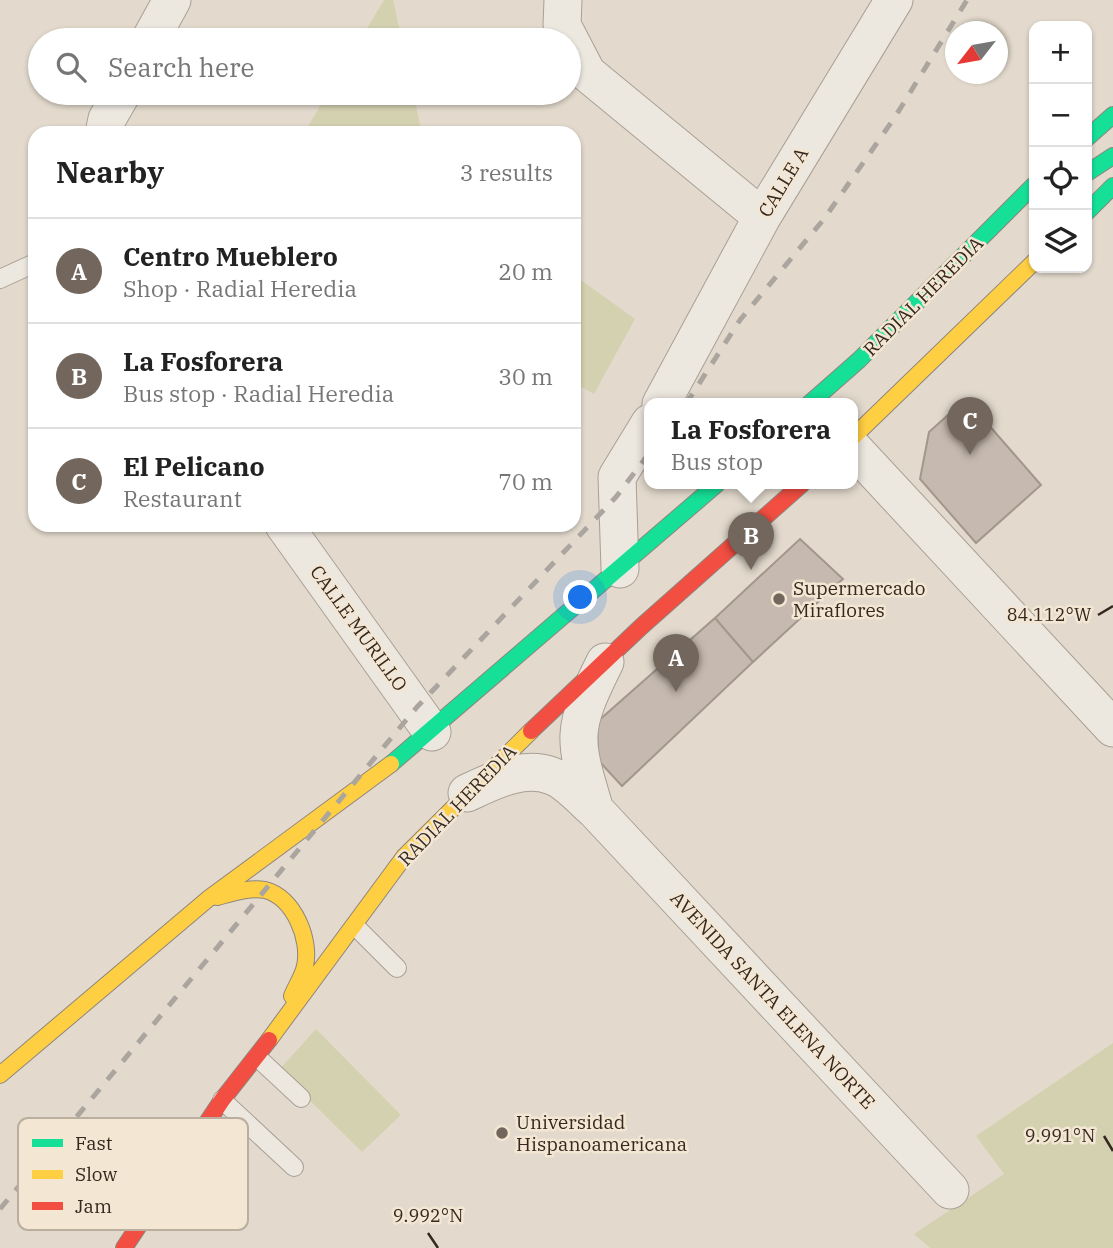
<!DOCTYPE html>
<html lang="en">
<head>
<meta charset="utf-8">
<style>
	body { margin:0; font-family:"IBM Plex Serif",serif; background:#f6f6f6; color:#222 }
	.controls { position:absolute; right:21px; top:21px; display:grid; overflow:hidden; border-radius:14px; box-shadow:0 2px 5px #0004 }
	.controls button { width:63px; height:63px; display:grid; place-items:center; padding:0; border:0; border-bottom:2px solid #e0e0e0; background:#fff; color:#222; font:35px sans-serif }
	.compass { position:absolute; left:945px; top:21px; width:63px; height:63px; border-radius:50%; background:#fff; box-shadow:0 2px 5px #0004; rotate:239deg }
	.you { position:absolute; left:581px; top:598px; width:24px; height:24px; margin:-18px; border:5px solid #fff; border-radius:50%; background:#1a73e8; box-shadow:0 0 0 10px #1a73e833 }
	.badge { display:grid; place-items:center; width:46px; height:46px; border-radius:50%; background:#73665c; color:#fff; font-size:23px; font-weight:700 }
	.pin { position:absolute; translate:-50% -58px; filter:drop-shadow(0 2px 4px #0008) }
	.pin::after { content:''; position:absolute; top:37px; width:24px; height:21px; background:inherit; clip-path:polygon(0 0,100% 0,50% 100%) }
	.popup { position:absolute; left:644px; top:398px; width:214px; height:91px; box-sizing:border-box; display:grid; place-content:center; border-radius:14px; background:#fff; filter:drop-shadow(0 2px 5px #0005); font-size:23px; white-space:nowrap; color:#767676 }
	.popup b { font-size:26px; color:#222 }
	.popup::after { content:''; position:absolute; left:50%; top:100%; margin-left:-14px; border:14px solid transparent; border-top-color:#fff }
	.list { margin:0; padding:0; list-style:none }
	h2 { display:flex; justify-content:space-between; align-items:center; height:91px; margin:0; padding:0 28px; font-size:30px }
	h2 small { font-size:23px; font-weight:400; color:#767676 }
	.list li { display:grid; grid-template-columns:46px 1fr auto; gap:21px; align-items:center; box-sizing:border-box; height:105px; padding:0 28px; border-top:2px solid #e0e0e0 }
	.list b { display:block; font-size:26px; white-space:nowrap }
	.list p { margin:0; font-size:23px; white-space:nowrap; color:#767676 }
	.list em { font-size:23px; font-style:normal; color:#767676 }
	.icon { flex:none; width:38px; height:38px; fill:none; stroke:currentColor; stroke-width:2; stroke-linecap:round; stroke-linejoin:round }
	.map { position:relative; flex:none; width:1113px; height:1248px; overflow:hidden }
	.search { position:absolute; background:#fff; box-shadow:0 2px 5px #0004; left:28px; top:28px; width:553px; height:77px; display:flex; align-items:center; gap:18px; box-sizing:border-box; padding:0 24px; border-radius:38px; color:#767676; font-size:26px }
	.panel { position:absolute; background:#fff; box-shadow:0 2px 5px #0004; left:28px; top:126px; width:553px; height:406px; border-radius:21px }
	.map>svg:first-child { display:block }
	.green { fill:#d4d1b1 }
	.building { fill:#c6b9af; stroke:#a3968d; stroke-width:2 }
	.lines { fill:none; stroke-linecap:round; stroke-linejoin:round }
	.lane-casing { stroke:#a8a096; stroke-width:20 }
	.street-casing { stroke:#a8a096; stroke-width:39 }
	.fast-casing { stroke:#8e857d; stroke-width:18 }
	.slow-casing { stroke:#8e857d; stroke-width:18 }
	.jam-casing { stroke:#8e857d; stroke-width:18 }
	.lane { stroke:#ece7df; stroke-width:18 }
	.street { stroke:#ece7df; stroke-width:37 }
	.fast { stroke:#16e098; stroke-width:16 }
	.slow { stroke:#ffcf43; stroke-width:16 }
	.jam { stroke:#f24e42; stroke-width:16 }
	.rail { stroke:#aba59f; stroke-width:5; stroke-dasharray:12 12; stroke-linecap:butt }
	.ticks { fill:none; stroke:#36281f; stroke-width:2.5 }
	.poi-dot { fill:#73665c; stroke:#f3e7d4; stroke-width:2.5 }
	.labels { text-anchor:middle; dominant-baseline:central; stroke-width:5; stroke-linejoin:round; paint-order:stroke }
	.street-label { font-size:19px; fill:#36281f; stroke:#f3e7d4 }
	.poi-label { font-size:19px; fill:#36281f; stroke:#f3e7d4; text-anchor:start }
	.key { fill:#f3e7d4; stroke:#baae9e; stroke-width:2 }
	.key-label { font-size:19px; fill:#36281f }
	.ticks-label { font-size:18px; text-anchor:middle; fill:#36281f; stroke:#f3e7d4; stroke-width:5; stroke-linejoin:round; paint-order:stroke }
</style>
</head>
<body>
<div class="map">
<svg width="1113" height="1248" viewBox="0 0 1113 1248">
	<rect width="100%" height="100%" fill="#e3dacd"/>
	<path class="green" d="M384,0H393L402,40H360Z
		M328,93H413L422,133H304Z
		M574,275L635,319L594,394L574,383Z
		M316,1029L401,1115L362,1152L279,1070Z
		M1113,1043V1248H930L914,1234L1004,1174L976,1136Z"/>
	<path class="building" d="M966,399L1041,485L976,543L920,479L929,432Z
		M800,539L843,579L753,662L715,618Z
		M715,618L753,662L622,786L598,760L597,722Z"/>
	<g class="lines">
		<g class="lane-casing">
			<path id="lane" d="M0,279L35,263
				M355,926L397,968
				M257,1057L301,1098
				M222,1100L294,1167"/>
		</g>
		<g class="street-casing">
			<path id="street" d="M563,0L562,25L587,73L762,217
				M150,40L172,0
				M104,133L107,119L122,93
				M661,404L762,217L894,0
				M852,447L1113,728
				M284,525L432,732
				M620,569L617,477L650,423
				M467,793C493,781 523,765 552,776C567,781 583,800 595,810L950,1190
				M595,810C573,738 571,730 605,662"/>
		</g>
		<g class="fast-casing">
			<path id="fast" d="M1087,138L1113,115
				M1087,173L1113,156
				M1087,212L1113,186
				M809,404L859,360L1034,185
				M391,764L717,484"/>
		</g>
		<g class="slow-casing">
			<path id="slow" d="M852,438L1034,262
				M217,897C232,893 250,887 265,890C294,897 311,940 305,966C303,976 296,986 292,996
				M269,1040L404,857L531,731
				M0,1075L208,899L391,764"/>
		</g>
		<g class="jam-casing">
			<path id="jam" d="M531,731L642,626L802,484
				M124,1248L222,1100L269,1040"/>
		</g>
		<use href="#lane" class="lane"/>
		<use href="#street" class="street"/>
		<use href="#fast" class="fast"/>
		<use href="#slow" class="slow"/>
		<use href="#jam" class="jam"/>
		<path class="rail" d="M686,404L740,320L824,219L895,117L967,0
			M0,1209L417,707L616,497L650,452"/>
	</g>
	<path class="ticks" d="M1098,615L1113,606M1104,1136L1113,1151M428,1233L438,1248"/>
	<g class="poi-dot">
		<circle cx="779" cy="599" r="7"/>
		<circle cx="502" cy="1133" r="7"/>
	</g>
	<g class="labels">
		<g class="street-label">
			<text transform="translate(783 182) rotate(-59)">CALLE A</text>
			<text transform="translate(923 296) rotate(-45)">RADIAL HEREDIA</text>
			<text transform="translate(359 628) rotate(54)">CALLE MURILLO</text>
			<text transform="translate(457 805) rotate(-46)">RADIAL HEREDIA</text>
			<text transform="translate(773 1000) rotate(47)">AVENIDA SANTA ELENA NORTE</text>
		</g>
		<g class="poi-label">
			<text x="793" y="588">Supermercado<tspan x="793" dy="22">Miraflores</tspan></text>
			<text x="516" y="1122">Universidad<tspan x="516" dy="22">Hispanoamericana</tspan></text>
		</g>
	</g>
	<rect x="18" y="1118" width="230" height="112" rx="10" class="key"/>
	<rect x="32" y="1139" width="31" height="8" fill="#16e098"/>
	<rect x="32" y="1170" width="31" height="9" fill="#ffcf43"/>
	<rect x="32" y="1202" width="31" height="8" fill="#f24e42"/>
	<g class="key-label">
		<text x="75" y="1150">Fast</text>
		<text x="75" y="1181">Slow</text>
		<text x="75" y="1213">Jam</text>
	</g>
	<g class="ticks-label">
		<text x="1049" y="621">84.112°W</text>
		<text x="1060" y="1142">9.991°N</text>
		<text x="428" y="1222">9.992°N</text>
	</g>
</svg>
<div class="controls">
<button>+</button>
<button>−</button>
<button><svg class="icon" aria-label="locate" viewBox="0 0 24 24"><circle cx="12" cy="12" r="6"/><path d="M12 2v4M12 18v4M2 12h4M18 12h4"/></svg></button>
<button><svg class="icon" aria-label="layers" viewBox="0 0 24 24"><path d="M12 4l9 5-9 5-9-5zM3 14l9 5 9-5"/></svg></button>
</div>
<svg class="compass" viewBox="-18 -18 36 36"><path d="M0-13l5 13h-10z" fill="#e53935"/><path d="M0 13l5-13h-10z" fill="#767676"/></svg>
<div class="you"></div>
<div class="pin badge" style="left:676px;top:692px">A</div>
<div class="pin badge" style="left:751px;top:570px">B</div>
<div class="popup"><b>La Fosforera</b>Bus stop</div>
<div class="pin badge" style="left:970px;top:455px">C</div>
<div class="search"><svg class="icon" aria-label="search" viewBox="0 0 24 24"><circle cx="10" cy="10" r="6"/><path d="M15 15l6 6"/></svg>Search here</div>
<section class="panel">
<h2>Nearby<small>3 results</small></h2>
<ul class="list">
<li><span class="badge">A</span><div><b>Centro Mueblero</b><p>Shop · Radial Heredia</p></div><em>20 m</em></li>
<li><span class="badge">B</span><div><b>La Fosforera</b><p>Bus stop · Radial Heredia</p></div><em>30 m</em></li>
<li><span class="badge">C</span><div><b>El Pelicano</b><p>Restaurant</p></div><em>70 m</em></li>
</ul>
</section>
</div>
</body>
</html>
